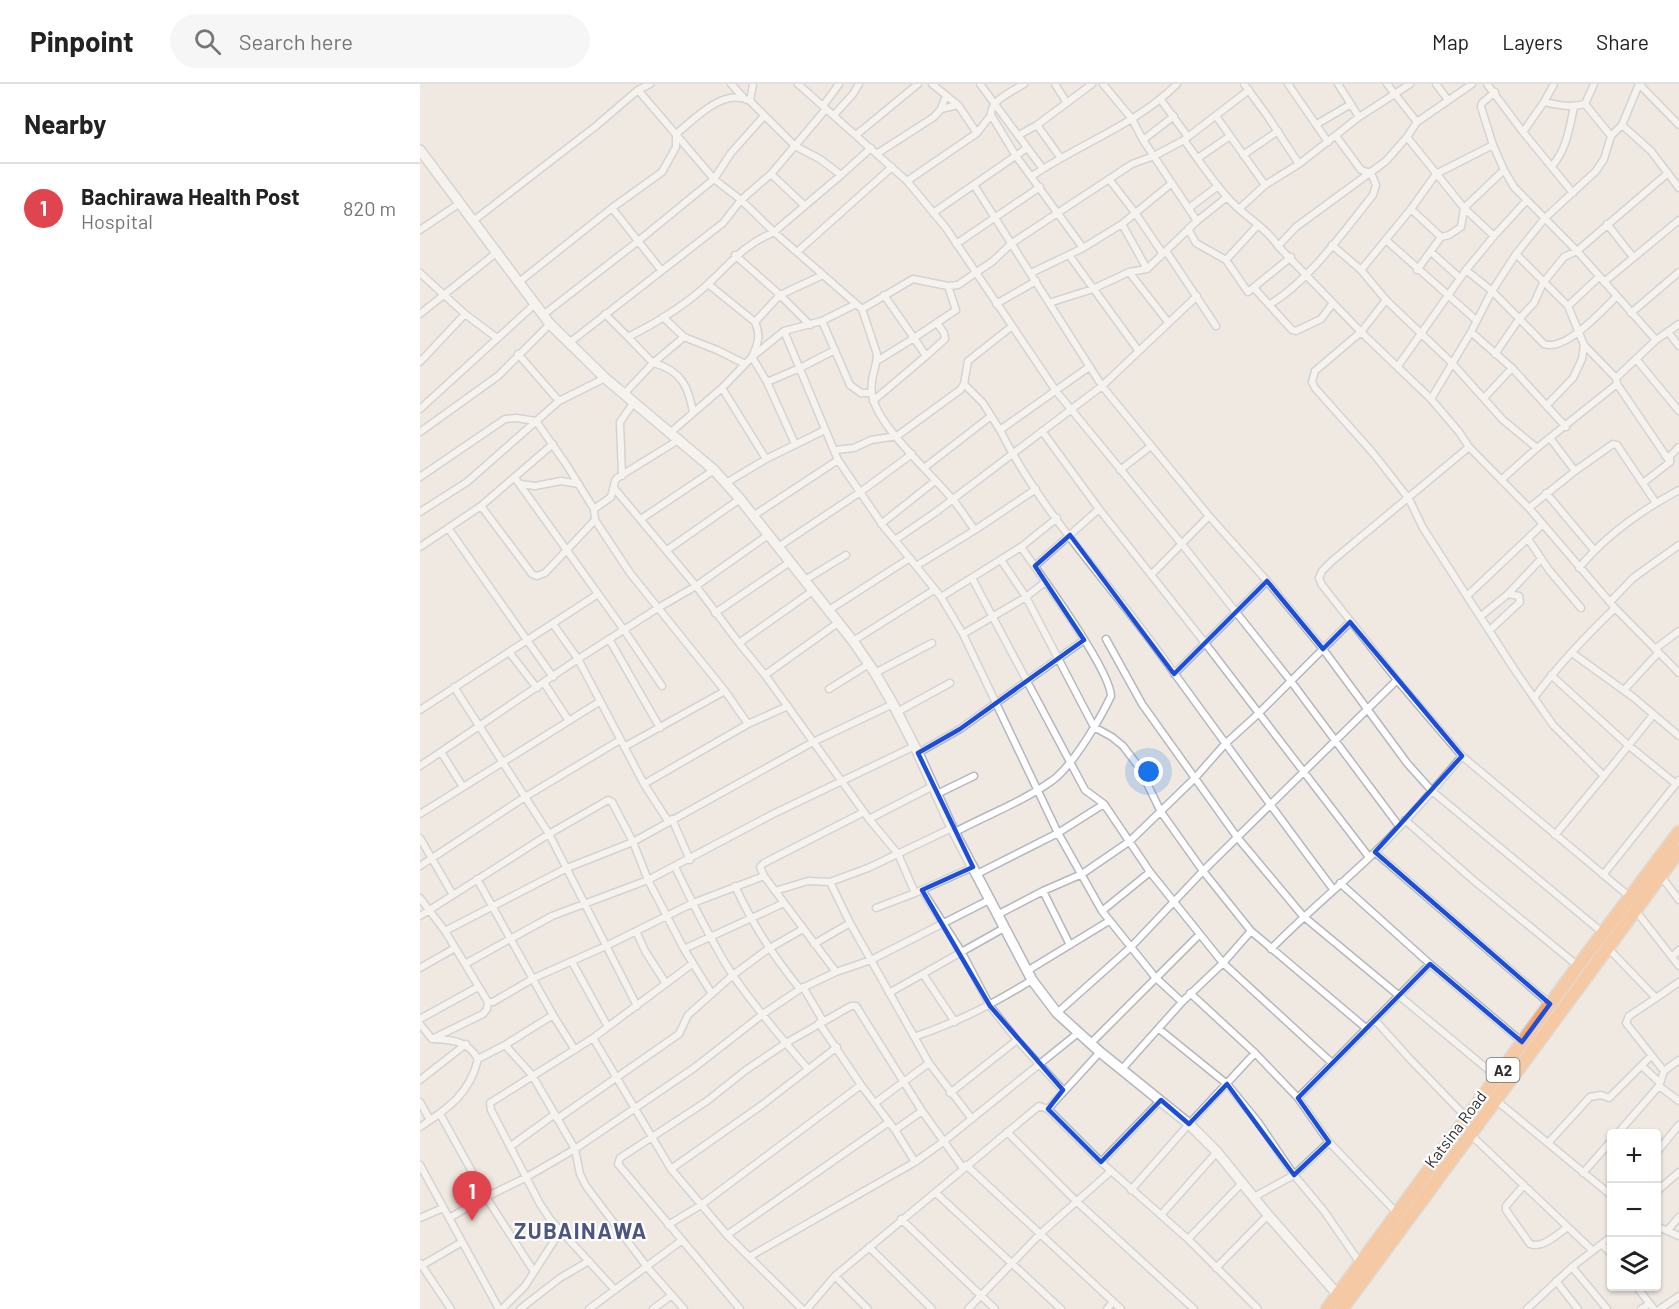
<!DOCTYPE html>
<html lang="en">
<head>
<meta charset="utf-8">
<style>
	body { margin:0; font-family:Barlow,sans-serif; background:#f6f6f6; color:#222 }
	.controls { position:absolute; right:18px; bottom:18px; display:grid; overflow:hidden; border-radius:6px; box-shadow:0 2px 4px #0004 }
	.controls button { width:54px; height:54px; display:grid; place-items:center; padding:0; border:0; border-bottom:2px solid #e0e0e0; background:#fff; color:#222; font:30px sans-serif }
	.you { position:absolute; left:729px; top:688px; width:21px; height:21px; margin:-15px; border:4px solid #fff; border-radius:50%; background:#1a73e8; box-shadow:0 0 0 9px #1a73e833 }
	.badge { display:grid; place-items:center; width:39px; height:39px; border-radius:50%; background:#4264fb; color:#fff; font-size:20px; font-weight:700 }
	.pin { position:absolute; translate:-50% -50px; filter:drop-shadow(0 2px 3px #0008) }
	.pin::after { content:''; position:absolute; top:32px; width:21px; height:18px; background:inherit; clip-path:polygon(0 0,100% 0,50% 100%) }
	.list { margin:0; padding:0; list-style:none }
	h2 { display:flex; justify-content:space-between; align-items:center; height:78px; margin:0; padding:0 24px; font-size:26px }
	h2 small { font-size:20px; font-weight:400; color:#767676 }
	.list li { display:grid; grid-template-columns:39px 1fr auto; gap:18px; align-items:center; box-sizing:border-box; height:90px; padding:0 24px; border-top:2px solid #e0e0e0 }
	.list b { display:block; font-size:22px; white-space:nowrap }
	.list p { margin:0; font-size:20px; white-space:nowrap; color:#767676 }
	.list em { font-size:20px; font-style:normal; color:#767676 }
	.icon { flex:none; width:33px; height:33px; fill:none; stroke:currentColor; stroke-width:2; stroke-linecap:round; stroke-linejoin:round }
	.map { position:relative; flex:none; width:1259px; height:1225px; overflow:hidden }
	header { display:flex; align-items:center; gap:36px; box-sizing:border-box; height:84px; padding:0 30px; background:#fff; border-bottom:2px solid #e0e0e0 }
	header strong { font-size:28px }
	nav { display:flex; gap:33px; margin-inline-start:auto; font-size:21px }
	.search { width:420px; height:54px; background:#f6f6f6; display:flex; align-items:center; gap:15px; box-sizing:border-box; padding:0 21px; border-radius:33px; color:#767676; font-size:22px }
	main { display:flex }
	aside { flex:1; background:#fff }
	.map>svg:first-child { display:block }
	.lines { fill:none; stroke-linecap:round; stroke-linejoin:round }
	.street-casing { stroke:#b4b7c1; stroke-width:9 }
	.secondary-casing { stroke:#b4b7c1; stroke-width:12 }
	.highway-casing { stroke:#c9c9c9; stroke-width:15 }
	.street { stroke:#fff; stroke-width:6 }
	.secondary { stroke:#fff; stroke-width:9 }
	.highway { stroke:#ffa35c; stroke-width:12 }
	.marked { fill:none; stroke:#1d4ed8; stroke-width:4.5; stroke-linejoin:round }
	.labels { text-anchor:middle; dominant-baseline:central; stroke-width:4.5; stroke-linejoin:round; paint-order:stroke }
	.shield { fill:#fff; stroke:#6d6d6d; stroke-width:1.5 }
	.shield-label { font-size:15px; font-weight:bold; fill:#2e2e2e }
	.street-label { font-size:16px; fill:#2e2e2e; stroke:#fff }
	.district-label { font-size:22px; font-weight:bold; letter-spacing:1.5px; fill:#4d5680; stroke:#fff }
</style>
</head>
<body>
<header>
<strong>Pinpoint</strong>
<div class="search"><svg class="icon" aria-label="search" viewBox="0 0 24 24"><circle cx="10" cy="10" r="6"/><path d="M15 15l6 6"/></svg>Search here</div>
<nav><a>Map</a><a>Layers</a><a>Share</a></nav>
</header>
<main>
<aside>
<h2>Nearby<small></small></h2>
<ul class="list">
<li><span class="badge" style="background:#e0444e">1</span><div><b>Bachirawa Health Post</b><p>Hospital</p></div><em>820 m</em></li>
</ul>
</aside>
<div class="map">
<svg width="1259" height="1225" viewBox="0 0 1259 1225">
	<rect width="100%" height="100%" fill="#efe9e1"/>
	<g class="lines">
		<g class="street-casing">
			<path id="street" d="M311,0L323,13
				M378,0L487,97L526,144L636,307L761,459L870,596L979,742
				M512,0L538,21L557,49
				M560,0L623,85
				M635,0L647,19
				M683,0L712,35L723,56L777,137L768,145L776,159L806,176L828,208L871,173
				M824,0L846,30L879,80
				M868,0L908,58
				M918,0L939,33
				M967,0L997,38
				M1016,0L1028,16
				M1067,0L1103,48L1153,109
				M218,6L294,95L321,116L354,148L421,91
				M1075,8L1062,19L1061,23L1073,61L1084,86L1094,103L1157,167L1236,256
				M741,16L768,53
				M330,17L333,0
				M1124,18C1139,21 1150,24 1165,20
				M1165,20L1191,52
				M1165,20L1174,0
				M403,22L419,0
				M521,25L538,21
				M414,31L433,10L439,0
				M571,31L596,72L663,164
				M796,32L845,101L879,80L939,33L990,0
				M897,40L931,20
				M617,41L640,73
				M1202,41L1231,67L1259,104
				M1103,48L1124,18L1134,0
				M256,50C275,35 303,3 330,17L375,62L400,75L421,91L451,64
				M436,51L498,0
				M599,51L617,41L672,0
				M916,52L941,86L951,89
				M987,53L1044,124L1074,152
				M723,56L754,32
				M764,56C778,75 791,95 807,113C822,131 846,143 858,162L941,248L1011,315L1039,348L1049,363L1109,424L1195,524L1259,589
				M458,69L514,33L521,25L526,11
				M823,71L858,47
				M778,74L810,52
				M1132,82C1147,65 1149,45 1154,23
				M351,90L385,122
				M612,92C659,60 716,41 757,0
				M689,95L716,130L743,170
				M487,97L557,49L571,31C570,16 593,7 604,0
				M554,101L682,302L789,432L847,497L903,565L987,679L1012,707L1183,849
				M192,124L241,186
				M769,124L798,102
				M819,125L845,101
				M991,125L1021,153
				M513,129L607,64
				M53,137L176,42L218,6L230,0
				M702,140L727,185
				M1187,140L1213,173
				M0,146L40,119
				M966,156L1056,236
				M536,160L620,103
				M912,161L941,186L966,216L1032,279L1083,336L1117,364
				M858,162L876,143L966,77L987,53L997,38L1052,0
				M746,167L796,242
				M377,168L472,83
				M1011,168L1040,194
				M1096,170L1148,222L1164,261L1162,275L1153,294L1127,321
				M315,171L360,211L403,191
				M649,171L718,266
				M806,176L837,142
				M941,186L991,125L1016,90L1073,61
				M997,186L1021,153L1029,151L1041,143L1044,124L1084,86
				M1046,186L1072,207L1124,260C1145,268 1182,227 1196,213
				M709,188L748,238
				M0,189L45,230L77,254
				M611,189L663,164L702,140L752,99
				M99,198L192,124L242,88L256,63V51
				M1184,198L1259,136
				M288,200L335,238L360,211L390,241
				M834,204L872,246L876,247L901,235L913,219
				M966,216L941,248L895,287L892,298L895,304L953,369L989,415L1003,444L1094,585L1133,641L1184,692L1135,751
				M629,219L673,205L709,188L727,185L777,137L807,113
				M576,220L616,197
				M849,221C890,196 923,148 953,111L956,101L951,89
				M1148,222L1179,193
				M442,225L493,195L528,202L538,201L573,177L592,159L712,80L734,72L764,56L829,6
				M1211,229L1259,188
				M0,230L76,169
				M185,230L208,253C236,239 266,221 289,199C314,176 321,163 354,148L442,225L457,270C457,284 449,295 452,310C456,341 512,390 533,416C541,425 547,436 555,446
				M123,231L217,158L294,95L311,69L344,32
				M243,233L264,253L233,279C261,286 269,303 273,329
				M402,237L430,301L441,309H451
				M335,238C341,251 338,260 332,273L347,298L375,360
				M364,247L418,376
				M1051,248L1092,284L1146,343
				M1248,248L1259,262
				M264,253L297,266L325,280
				M149,259L303,139L321,116L351,90L406,25
				M1164,261L1196,294L1197,300L1250,378
				M98,270L139,317
				M1075,270L1099,235L1114,219L1123,199L1144,173L1157,167L1248,89
				M506,272L525,255L524,249L517,239
				M1216,275L1259,327
				M457,277L494,254L464,211
				M0,278L45,230
				M978,282L1046,186L1074,152L1107,116
				M669,283L580,346C621,428 688,497 741,571C798,649 855,728 913,805
				M1196,294L1236,256L1259,240
				M347,298L380,284L415,266
				M544,300L563,319L580,346
				M302,304L332,273L364,247L402,237L436,220
				M204,310L233,279L208,253
				M1064,314L1092,284
				M1011,315L1051,248L1072,207L1096,170L1125,134L1176,87L1184,75L1191,52L1202,41L1219,0L1259,41
				M453,317L506,272L494,254L536,226L528,202
				M0,325L115,220
				M622,347L679,425L785,559L949,773
				M0,348L78,292L130,240
				M251,348L302,304L346,375
				M1130,354L1155,387
				M1049,363L912,477L902,487L899,494L902,501L977,596L1042,672L1210,813
				M415,366L434,364L451,356L477,352L540,306L544,300L548,277L591,243
				M504,384L571,332
				M700,386L731,362
				M202,392L200,338L214,318
				M0,393L85,335L96,334L116,337L146,380L174,425L175,436L210,489L305,607L328,640
				M95,394L204,546L242,602
				M1081,396L1117,364L1197,300
				M306,399L346,375L405,346
				M1223,399L1250,378V372L1259,363
				M100,400L115,402L141,397L159,400
				M194,404L276,502L319,559L345,591L449,735L478,770L495,809
				M1126,409L1174,466
				M61,422L112,490L117,492L125,489L175,436
				M1109,424L1155,387L1193,360L1197,361L1236,419
				M174,425L191,413L195,397L197,394L260,355
				M0,428L47,398L139,317L185,294
				M333,432L418,376L464,443L475,456
				M221,435L294,386
				M461,440L515,397
				M28,444L133,593
				M1108,455L1129,486L1161,524
				M0,463L61,422L133,360
				M358,463L439,409L492,370
				M601,463L521,513L543,550L638,749L682,827L735,893L762,918
				M247,466L320,415
				M581,476L606,513L674,643L692,653L703,662L719,683L741,728L783,787L831,847L947,945
				M496,482L555,446L616,405
				M615,482L679,425
				M1159,484C1186,451 1222,426 1259,406
				M731,491L789,432
				M552,494L665,706L684,720L730,788L803,879L912,979
				M385,496L426,471
				M1048,511L1123,440
				M521,513L475,456L516,428L682,302L777,212
				M1190,518L1213,494L1259,461
				M409,526L490,474
				M295,529L370,478
				M1061,532L1088,510L1121,475
				M133,540L158,575L224,700L248,737
				M1070,546L1100,518L1099,512L1088,510
				M543,550L606,513L625,498
				M189,555L240,644
				M686,555L722,620L817,753L883,832L1077,993
				M433,557L514,506
				M319,559L394,506
				M1235,565L1259,547
				M89,568L117,604
				M1152,569L1213,613L1259,652
				M455,589L512,559
				M754,590L847,497
				M345,591L419,538
				M1131,591L1208,661L1256,700
				M124,599L149,637
				M34,603L129,750L217,922
				M409,605L449,580
				M1204,606L1238,569
				M1114,614C1138,581 1166,552 1195,524
				M0,626L178,510
				M477,628L530,599
				M204,663L305,607
				M21,668L43,703
				M498,669L540,645L664,556
				M0,682L158,575L238,524L276,502L348,451
				M1184,692L1233,631
				M224,700L328,640L368,622
				M517,710L554,692
				M0,730L179,618
				M252,735L270,776
				M449,735L513,702
				M985,736L1052,795L1158,882
				M535,748C567,731 604,717 633,696C654,680 680,635 691,612C690,585 620,490 601,463L637,434
				M0,754L33,811
				M955,768L1130,920
				M0,782L105,713L200,656
				M255,783C273,819 290,856 312,890C335,923 362,955 388,985
				M557,790L638,749L684,720
				M1183,791L1259,696
				M1241,792L1259,816
				M57,795L133,931L155,966
				M410,798L430,839L509,979L552,1035
				M920,799L1010,880L1102,958
				M315,802C334,843 352,870 380,905
				M502,806L541,867L570,922L597,956L643,1006
				M355,807L388,797L410,798L448,784L532,744
				M623,807L650,861
				M0,814L25,847L68,918
				M456,824L495,809L553,783
				M682,827L730,788
				M1216,827L1259,882
				M577,831L623,807L662,790L710,757L775,694L805,660L838,630L930,538
				M0,832L129,750L188,716L192,718L213,758L228,796L264,865L292,910
				M25,847L147,784L213,758L393,658L473,620
				M216,847L225,867L245,898
				M394,860L430,839
				M1188,864L1236,914L1209,932L1206,939L1244,987
				M264,865L364,819
				M851,865C884,831 921,801 955,768C986,738 1014,705 1042,672
				M1252,873L1259,866
				M152,878L188,943
				M45,880L132,832L228,796L353,730L495,662
				M0,884L35,864
				M607,887L689,837
				M416,888L344,792L340,783L344,779L444,728
				M503,890L535,938
				M383,903L403,937
				M469,909L584,844
				M770,909L835,969L878,1014L909,1058L977,1129
				M1236,914L1259,898
				M68,918H73L114,894L186,862L273,819L344,792
				M637,929L711,863L783,787L977,596
				M0,935L58,903
				M955,936L989,974L1047,1034
				M399,939L441,1001L475,1046L495,1078
				M0,940L12,955L63,930L67,925L68,918
				M739,945L807,1000L838,1038L874,1091L904,1127L940,1179
				M494,953C540,937 571,921 612,896
				M173,954L251,1085L307,1151L382,1225
				M671,959L779,851
				M85,961L112,991L155,1065L160,1090L166,1102L227,1183L264,1225
				M58,975L85,961L133,931
				M1223,983L1239,998
				M702,985L762,918L803,879L831,847
				M0,996L46,960
				M1239,1002L1259,1017
				M530,1009L597,956
				M878,1014L1010,880
				M1077,1017L1192,1112
				M0,1018L10,1036
				M455,1019L509,979
				M628,1025L680,968
				M20,1030L66,1113L29,1134
				M137,1035L259,950L268,931L313,891L348,865L383,845
				M0,1043C29,1024 50,1009 58,975C47,956 32,956 12,955
				M475,1046L502,1027
				M587,1048L656,1117L774,1225
				M1197,1050L1239,1002L1244,987L1259,976
				M1051,1051L1173,1167
				M1129,1058L1170,1013L1181,1011L1189,1014L1231,972
				M91,1062L135,1030
				M1236,1069L1259,1041
				M681,1078L741,1016
				M0,1081L79,1225
				M546,1081L701,1225
				M251,1085L342,1021L417,963
				M1163,1089L1192,1056
				M1104,1101L1086,1122V1126L1110,1160C1123,1165 1137,1150 1148,1143
				M711,1106L769,1040L835,969
				M1236,1108L1259,1088
				M516,1109L641,1225
				M834,1113L874,1091L909,1058
				M741,1131L797,1068
				M0,1134L23,1124
				M481,1135L575,1225
				M248,1141L281,1121L441,1001
				M1236,1142L1259,1152
				M1247,1147L1259,1133
				M307,1151L469,1038
				M768,1155L823,1098
				M1182,1160L1192,1171
				M449,1163L512,1225
				M329,1173L495,1078L523,1058L658,949
				M0,1179L31,1225
				M1,1182L42,1158
				M1152,1183L1187,1225
				M796,1184L848,1131
				M113,1186L66,1113L105,1094L155,1065L274,984L343,930L380,905L416,888L451,876L569,816
				M415,1192L448,1225
				M1136,1197L1158,1225
				M1216,1202L1234,1225
				M195,1206L130,1135L120,1120L71,1026L70,1019L173,954L272,880
				M82,1225L105,1202L141,1146
				M100,1225L140,1194L169,1177
				M169,1225L261,1157
				M233,1225L252,1211
				M320,1225L198,1080L200,1074L287,1017L326,986L366,959L431,922H436L502,1027L543,1084
				M387,1225L415,1192L619,1022L628,1025L681,1078L768,1155L838,1225
				M548,1225L620,1150L691,1087
				M687,1225L693,1218
				M1107,1225L1152,1183L1192,1152
				M1221,1225L1229,1220
				M1240,1225L1259,1212"/>
		</g>
		<g class="secondary-casing">
			<path id="secondary" d="M0,66L130,240L185,294L294,386L320,415L433,557L455,589L473,620L498,669L532,744L612,896L637,929L680,968L769,1040L797,1068L848,1131L918,1211"/>
		</g>
		<g class="highway-casing">
			<path id="highway" d="M907,1225L1158,882L1259,748
				M922,1225L1259,767"/>
		</g>
		<use href="#street" class="street"/>
		<use href="#secondary" class="secondary"/>
		<use href="#highway" class="highway"/>
	</g>
	<path d="M0 0H1259V1225H0ZM650,451L754,590L847,497L903,565L930,538L1042,672L955,768L1130,920L1102,958L1010,880L878,1014L909,1058L874,1091L807,1000L769,1040L741,1016L681,1078L628,1025L643,1006L570,922L502,806L553,783L498,669L540,645L664,556L615,482Z" fill="#efe9e1" fill-opacity=".55" fill-rule="evenodd"/>
	<path class="marked" d="M650,451L754,590L847,497L903,565L930,538L1042,672L955,768L1130,920L1102,958L1010,880L878,1014L909,1058L874,1091L807,1000L769,1040L741,1016L681,1078L628,1025L643,1006L570,922L502,806L553,783L498,669L540,645L664,556L615,482Z"/>
	<g class="labels">
		<rect class="shield" x="1066.5" y="974" width="33" height="24" rx="4.5"/>
		<g class="shield-label">
			<text x="1083" y="986">A2</text>
		</g>
		<g class="street-label">
			<text transform="translate(1035 1045) rotate(-53)">Katsina Road</text>
		</g>
		<g class="district-label">
			<text x="161" y="1146">ZUBAINAWA</text>
		</g>
	</g>
</svg>
<div class="controls">
<button>+</button>
<button>−</button>
<button><svg class="icon" aria-label="layers" viewBox="0 0 24 24"><path d="M12 4l9 5-9 5-9-5zM3 14l9 5 9-5"/></svg></button>
</div>
<div class="you"></div>
<div class="pin badge" style="left:52px;top:1137px;background:#e0444e">1</div>
</div>
</main>
</body>
</html>
